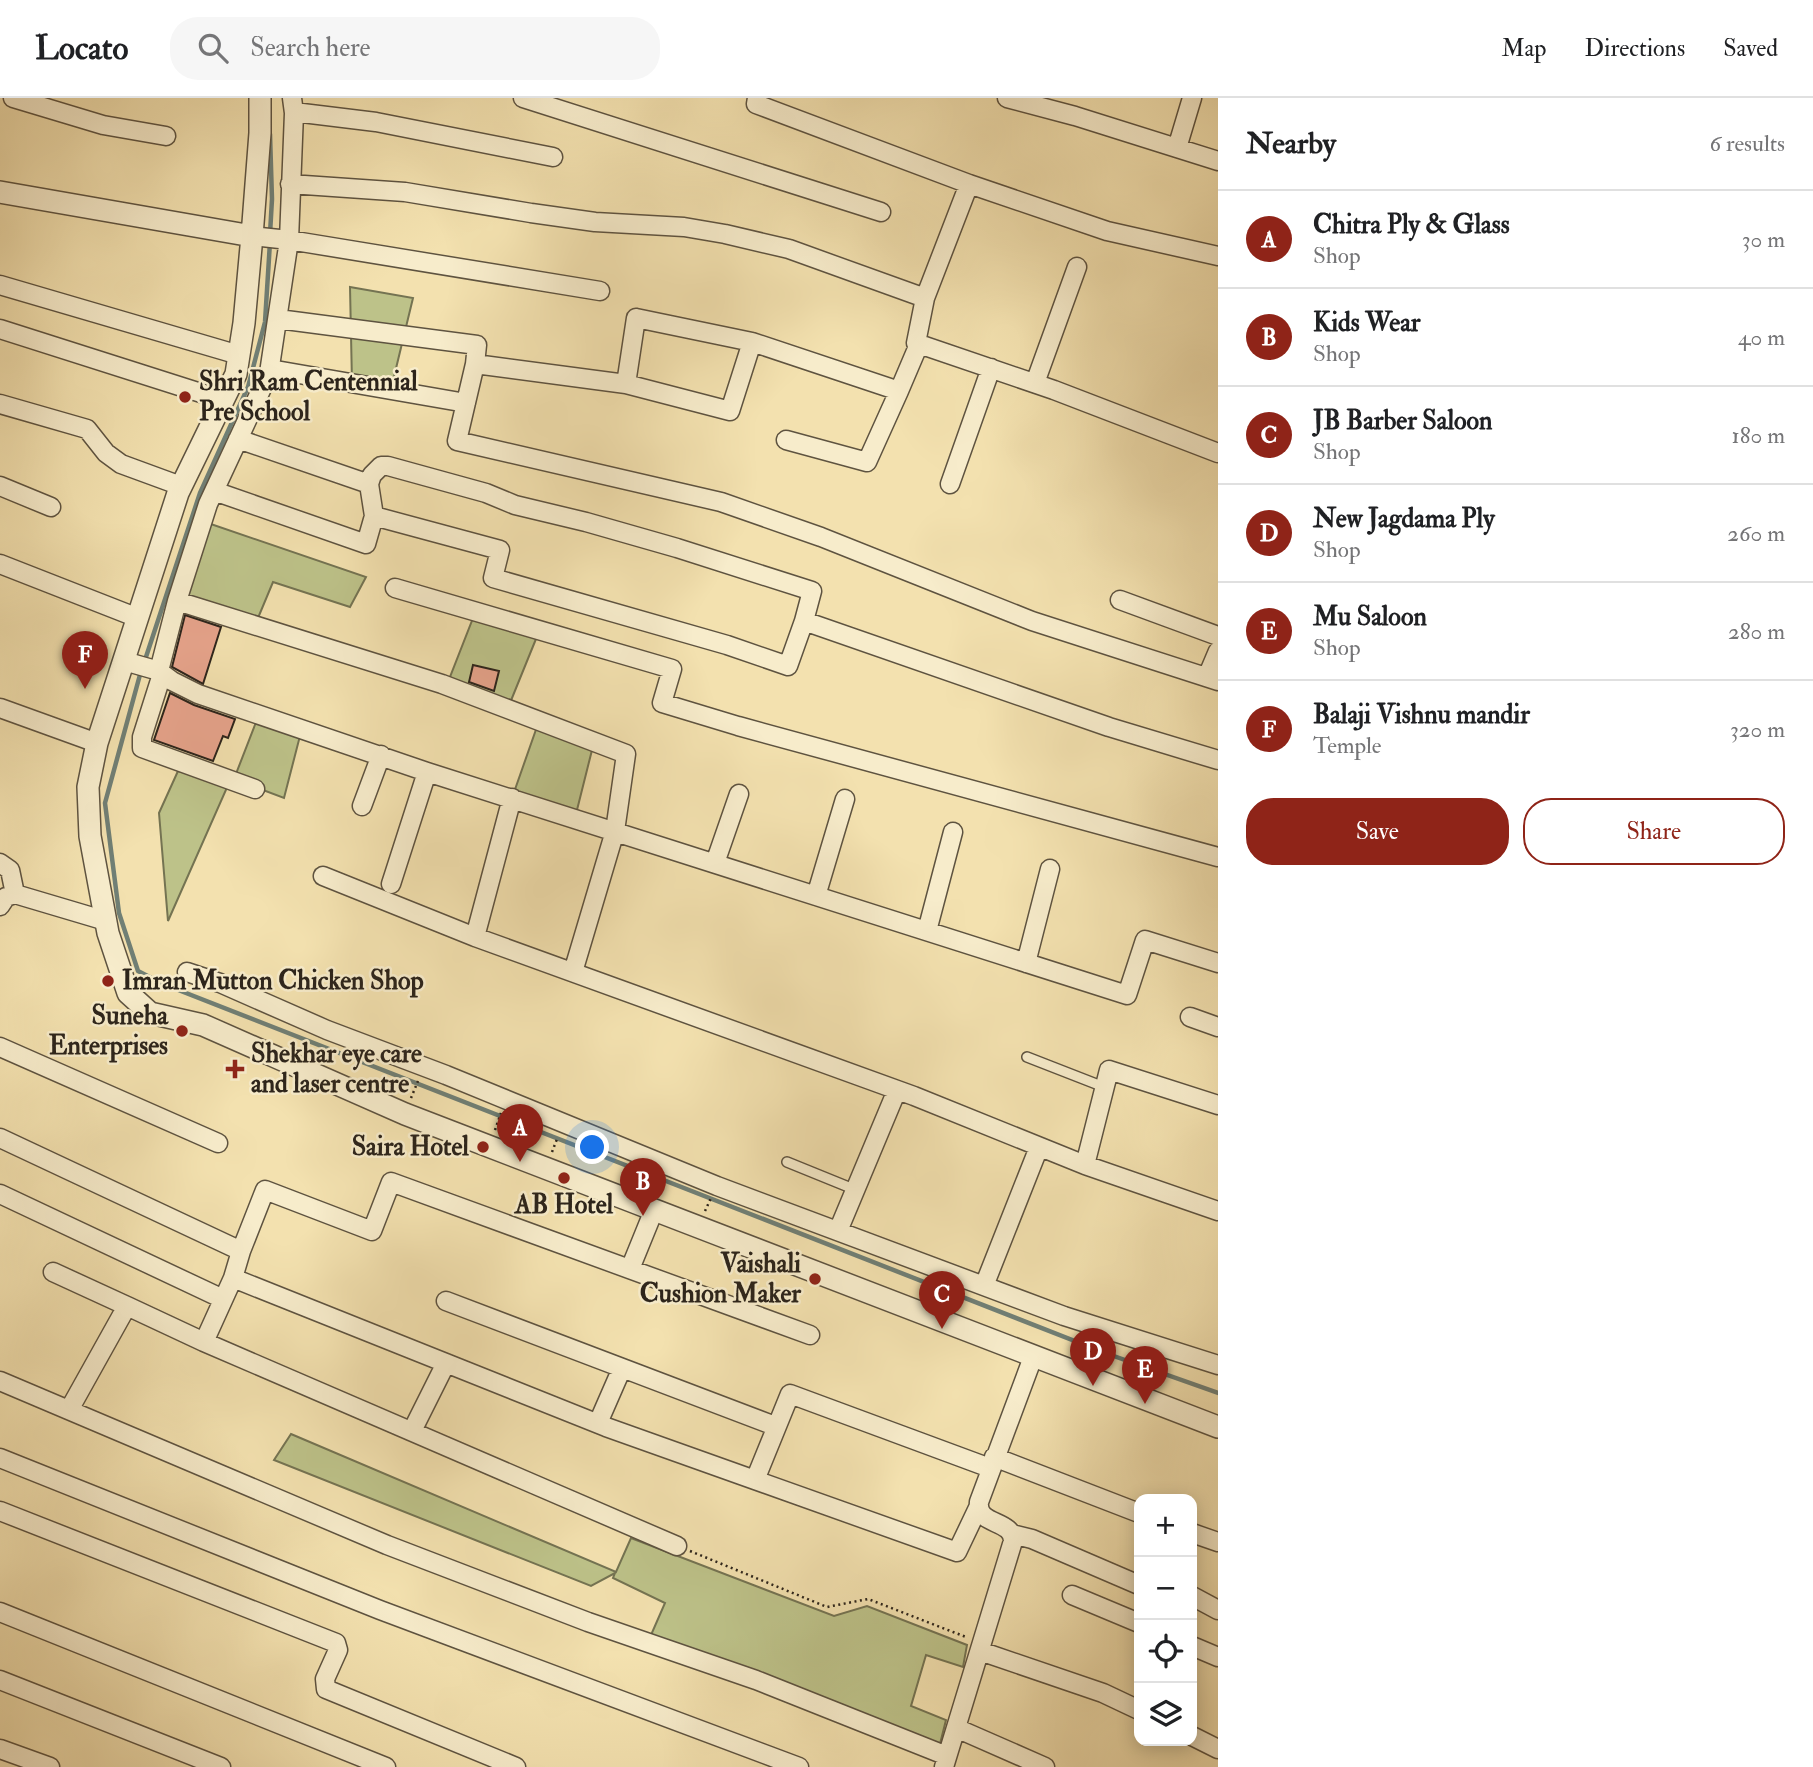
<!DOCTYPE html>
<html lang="en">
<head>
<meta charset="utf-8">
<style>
	body { margin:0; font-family:"IM FELL Double Pica",serif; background:#f6f6f6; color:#202124 }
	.controls { position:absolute; right:21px; bottom:21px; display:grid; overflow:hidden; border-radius:14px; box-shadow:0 4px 18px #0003 }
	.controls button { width:63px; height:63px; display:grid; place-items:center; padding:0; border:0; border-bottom:2px solid #e0e0e0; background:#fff; color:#202124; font:35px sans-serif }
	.you { position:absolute; left:593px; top:1050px; width:24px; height:24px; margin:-18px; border:5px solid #fff; border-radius:50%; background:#1a73e8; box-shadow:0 0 0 10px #1a73e833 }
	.badge { display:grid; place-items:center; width:46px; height:46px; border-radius:50%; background:#8f2418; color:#fff; font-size:23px; font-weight:700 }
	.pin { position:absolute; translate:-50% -58px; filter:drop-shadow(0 2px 4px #0008) }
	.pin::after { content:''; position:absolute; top:37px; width:24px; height:21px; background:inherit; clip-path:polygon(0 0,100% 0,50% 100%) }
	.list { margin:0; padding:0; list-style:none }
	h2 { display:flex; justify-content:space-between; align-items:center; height:91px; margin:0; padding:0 28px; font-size:30px }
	h2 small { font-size:23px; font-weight:400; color:#757577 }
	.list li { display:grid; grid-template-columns:46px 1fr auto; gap:21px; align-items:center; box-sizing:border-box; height:98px; padding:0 28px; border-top:2px solid #e0e0e0 }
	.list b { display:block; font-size:26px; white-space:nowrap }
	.list p { margin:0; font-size:23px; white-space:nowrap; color:#757577 }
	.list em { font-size:23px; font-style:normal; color:#757577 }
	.actions { display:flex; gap:14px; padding:21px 28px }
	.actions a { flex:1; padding:16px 0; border:2px solid #8f2418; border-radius:28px; text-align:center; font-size:24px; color:#8f2418 }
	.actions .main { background:#8f2418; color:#fff }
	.icon { flex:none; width:38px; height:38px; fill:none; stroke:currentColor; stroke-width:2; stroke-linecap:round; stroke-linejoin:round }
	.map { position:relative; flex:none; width:1218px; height:1669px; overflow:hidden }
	header { display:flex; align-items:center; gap:42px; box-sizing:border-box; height:98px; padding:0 35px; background:#fff; border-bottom:2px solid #e0e0e0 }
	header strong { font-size:33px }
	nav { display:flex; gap:38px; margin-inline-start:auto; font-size:24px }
	.search { width:490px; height:63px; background:#f6f6f6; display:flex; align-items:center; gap:18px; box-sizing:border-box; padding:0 24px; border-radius:28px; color:#757577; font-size:26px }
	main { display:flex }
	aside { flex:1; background:#fff }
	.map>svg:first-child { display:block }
	.green { fill:#bdc289; stroke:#747352; stroke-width:2 }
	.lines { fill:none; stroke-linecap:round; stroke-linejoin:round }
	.stream { stroke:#707f75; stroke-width:4.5 }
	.building { fill:#e6a38b; stroke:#2c241b; stroke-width:2 }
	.service-casing { stroke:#5e5340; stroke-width:12 }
	.minor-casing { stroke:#5e5340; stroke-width:21 }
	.tertiary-casing { stroke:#5e5340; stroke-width:24 }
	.path { stroke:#2c241b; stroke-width:2.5; stroke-dasharray:2 3.5; stroke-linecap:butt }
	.service { stroke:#f7eccb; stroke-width:9 }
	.minor { stroke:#f7eccb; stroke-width:18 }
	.tertiary { stroke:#f7eccb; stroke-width:21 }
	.poi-dot { fill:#8f2418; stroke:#f7eccb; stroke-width:2.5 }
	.labels { text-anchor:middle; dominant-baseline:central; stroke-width:5; stroke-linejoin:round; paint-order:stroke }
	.poi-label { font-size:26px; font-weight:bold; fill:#2c241b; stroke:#f7eccb; text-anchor:start }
</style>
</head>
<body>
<header>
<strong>Locato</strong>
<div class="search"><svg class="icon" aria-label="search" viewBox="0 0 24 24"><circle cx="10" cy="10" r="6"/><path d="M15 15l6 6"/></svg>Search here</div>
<nav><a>Map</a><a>Directions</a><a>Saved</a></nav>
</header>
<main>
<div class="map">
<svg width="1218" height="1669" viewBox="0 0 1218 1669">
	<rect width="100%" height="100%" fill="#f3e1af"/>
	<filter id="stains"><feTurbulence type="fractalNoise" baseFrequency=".00286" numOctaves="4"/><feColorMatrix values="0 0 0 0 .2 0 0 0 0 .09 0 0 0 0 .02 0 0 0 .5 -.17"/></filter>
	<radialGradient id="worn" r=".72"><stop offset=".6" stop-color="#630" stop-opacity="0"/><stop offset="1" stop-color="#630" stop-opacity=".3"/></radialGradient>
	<path class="green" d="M350,189L413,200L391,291L352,285Z
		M202,423L366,479L350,509L273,484L258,520L184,501Z
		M475,515L538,536L510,605L468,594L450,579Z
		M258,619L301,634L284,700L234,681Z
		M539,623L594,644L575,720L512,700Z
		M178,673L229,685L168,823L159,715Z
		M291,1336L616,1474L631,1440L834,1518L867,1508L967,1547L963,1569L926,1557L911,1608L946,1622L940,1646L651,1537L665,1505L613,1480L615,1475L591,1488L274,1362Z"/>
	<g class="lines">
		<path class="stream" d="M270,36L272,101L270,136
			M144,565L200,395L248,289L265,224L270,144
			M141,573L105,705L119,815L138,873L163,886L1108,1256L1218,1295"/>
	</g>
	<path class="building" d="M185,517L221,529L203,586L172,569Z
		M473,567L499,573L494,593L469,584Z
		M170,595L194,607L235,621L228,640L223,638L213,663L154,642Z"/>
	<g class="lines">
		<g class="service-casing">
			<path id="service" d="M1027,959L1104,989
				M787,1064L856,1092"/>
		</g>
		<g class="minor-casing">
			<path id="minor" d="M13,0L103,27L166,38
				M523,0L881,114
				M757,0L756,6L969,86L1107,133L1218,158
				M1007,0L1075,18L1218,63
				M294,14L376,24L553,59
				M1177,50L1192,0
				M290,86L405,94L531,115L595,124L684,129L725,136L789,151L925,200L916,245L1054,292L1218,355
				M252,138L289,142L600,193
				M0,187L239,257
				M925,200L969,86
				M278,221L477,247L475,266
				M0,231L223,302
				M752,244L730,313L626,286L475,266L457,343L721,404L821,439L1032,523L1218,583
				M270,271L466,305
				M1035,285L1077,169
				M626,286L636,220L752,244L899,293L919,246
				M0,306L87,331L106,355L121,366L181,388
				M238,341L369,386L372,377L381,368H388L486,395L515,407L586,424L677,450L812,493L804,523L1109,629L1218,662
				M786,342L867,364L899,293
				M369,386L374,418L500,452L493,480L727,547L788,568L804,523
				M950,386L991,270
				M0,388L51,409
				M214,393L366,446L374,418
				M0,466L138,520
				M395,490L672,571L662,605L738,628L1218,759
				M1120,502L1218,538
				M177,503L442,586L626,656L615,733L573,874
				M124,563L152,571L160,569L177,503L208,406L269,275L289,142L294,15L292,0
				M156,571L172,583L198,596L427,674L1127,897L1145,842L1218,865
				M162,576L142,639V650L255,691
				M1207,579L1218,553
				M0,610L97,645
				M362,708L381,657
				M0,765L10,772L15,796
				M715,765L739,696
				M323,778L475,839L914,998L1085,1067L1218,1113
				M391,786L427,674
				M816,798L845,701
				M0,808L6,799L15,796L106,823
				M927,833L953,734
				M475,839L512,700
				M1026,865L1050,771
				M187,874L220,885L327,932L446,977L717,1088L1064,1218L1218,1267
				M1190,919L1218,929
				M0,949L218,1045
				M0,1040L241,1153L233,1180L204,1244L127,1208L69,1312
				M1085,1067L1109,972L1218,1007
				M0,1096L223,1201
				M838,1133L897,992
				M241,1153L265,1092L372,1133L391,1084L810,1237
				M630,1171L654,1112
				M53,1174L127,1208
				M233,1180L606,1329L957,1454L978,1410
				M984,1188L1039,1049
				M446,1203L775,1328
				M204,1244L677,1448
				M0,1283L387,1447L588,1524L756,1582L947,1658
				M598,1325L622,1270
				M412,1333L446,1265
				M994,1359L1139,1415
				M0,1360L380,1512L799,1669
				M755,1382L790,1296L990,1370
				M0,1413L336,1545L338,1552L325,1581L326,1591L516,1669
				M1192,1435L1218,1444
				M1012,1436L1032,1441L1139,1487
				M1072,1497L1139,1525
				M1192,1498L1218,1512
				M0,1514L386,1669
				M1192,1548L1218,1559
				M980,1553L1103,1595L1139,1612
				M0,1582L221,1669
				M956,1630L1045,1669
				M1192,1638L1218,1651
				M0,1651L50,1669
				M944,1669L1013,1443C1013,1421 976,1428 979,1404L1033,1259"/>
		</g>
		<g class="tertiary-casing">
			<path id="tertiary" d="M260,0V35L252,138L244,225L236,276L178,395L97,645L88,689L90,738L108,835L128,895L150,915L203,927L405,1016L1218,1329
				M0,94L252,138"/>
		</g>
		<path class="path" d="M411,1000L418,983
			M495,1032L501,1015
			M552,1054L557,1041
			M705,1113L711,1100
			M690,1453L827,1509L868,1501L966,1539"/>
		<use href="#service" class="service"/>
		<use href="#minor" class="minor"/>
		<use href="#tertiary" class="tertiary"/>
	</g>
	<g class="poi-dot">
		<circle cx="185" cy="299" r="7"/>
		<circle cx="108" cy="883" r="7"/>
		<circle cx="182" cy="933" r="7"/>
		<path d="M231.5 960.5h7v7h7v7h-7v7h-7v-7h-7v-7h7z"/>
		<circle cx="483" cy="1049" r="7"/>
		<circle cx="564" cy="1080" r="7"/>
		<circle cx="815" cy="1181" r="7"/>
	</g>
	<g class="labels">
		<g class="poi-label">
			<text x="199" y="284">Shri Ram Centennial<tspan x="199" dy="30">Pre School</tspan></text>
			<text x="122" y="883">Imran Mutton Chicken Shop</text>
			<text x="168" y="918" text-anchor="end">Suneha<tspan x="168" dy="30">Enterprises</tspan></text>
			<text x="251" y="956">Shekhar eye care<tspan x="251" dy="30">and laser centre</tspan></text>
			<text x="469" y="1049" text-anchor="end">Saira Hotel</text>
			<text x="564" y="1107" text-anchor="middle">AB Hotel</text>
			<text x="801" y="1166" text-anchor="end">Vaishali<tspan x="801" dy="30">Cushion Maker</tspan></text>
		</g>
	</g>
	<rect width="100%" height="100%" filter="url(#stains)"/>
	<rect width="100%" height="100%" fill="url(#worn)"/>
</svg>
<div class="controls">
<button>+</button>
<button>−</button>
<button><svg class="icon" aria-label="locate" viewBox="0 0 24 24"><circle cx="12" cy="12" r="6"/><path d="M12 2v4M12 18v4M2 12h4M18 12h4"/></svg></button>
<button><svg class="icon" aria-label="layers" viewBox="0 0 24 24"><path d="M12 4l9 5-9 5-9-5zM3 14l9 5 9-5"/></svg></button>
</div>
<div class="you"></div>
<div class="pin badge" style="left:520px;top:1064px">A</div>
<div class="pin badge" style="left:643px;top:1118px">B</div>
<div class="pin badge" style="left:942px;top:1231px">C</div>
<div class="pin badge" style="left:1093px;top:1288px">D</div>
<div class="pin badge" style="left:1145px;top:1306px">E</div>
<div class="pin badge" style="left:85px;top:591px">F</div>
</div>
<aside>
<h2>Nearby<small>6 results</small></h2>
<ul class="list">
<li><span class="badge">A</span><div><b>Chitra Ply &amp; Glass</b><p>Shop</p></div><em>30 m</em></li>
<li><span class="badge">B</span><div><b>Kids Wear</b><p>Shop</p></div><em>40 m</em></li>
<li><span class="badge">C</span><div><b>JB Barber Saloon</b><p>Shop</p></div><em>180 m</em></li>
<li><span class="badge">D</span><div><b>New Jagdama Ply</b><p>Shop</p></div><em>260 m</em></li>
<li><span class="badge">E</span><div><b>Mu Saloon</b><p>Shop</p></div><em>280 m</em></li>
<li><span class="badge">F</span><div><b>Balaji Vishnu mandir</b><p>Temple</p></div><em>320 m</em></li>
</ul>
<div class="actions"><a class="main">Save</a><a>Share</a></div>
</aside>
</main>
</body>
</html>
